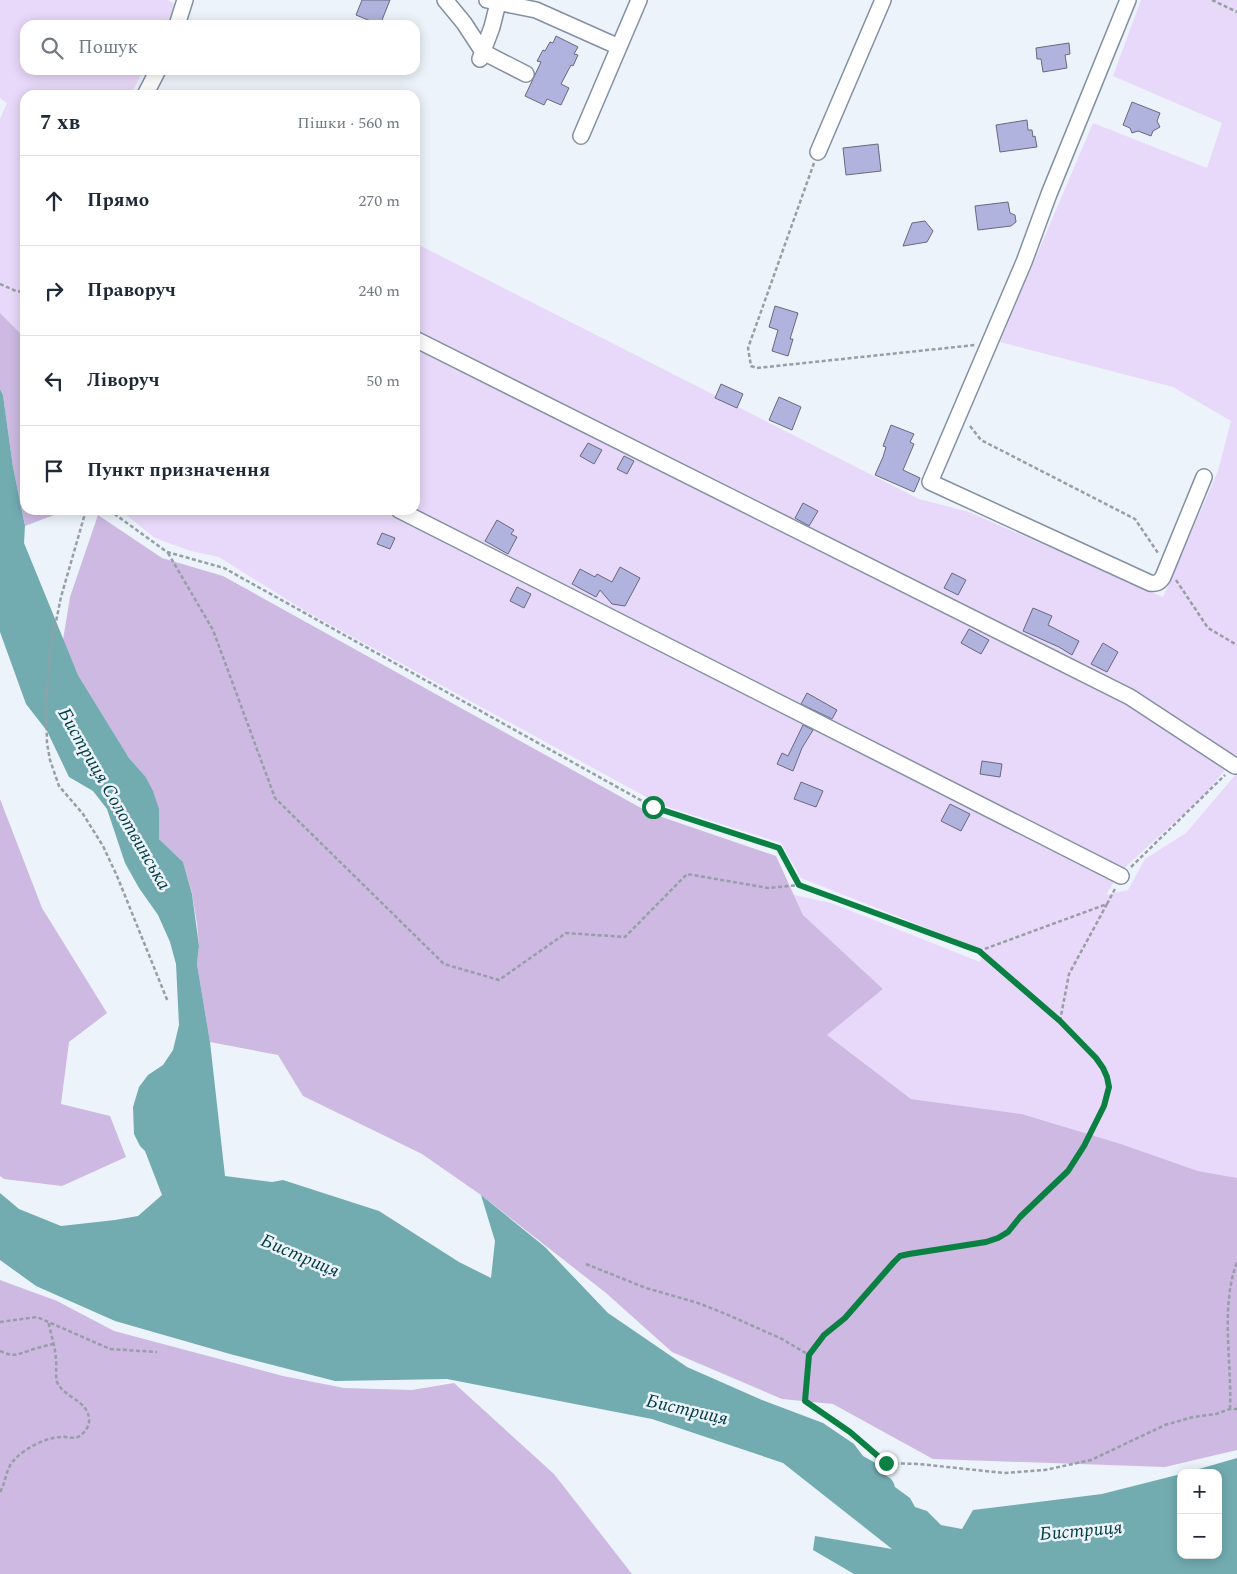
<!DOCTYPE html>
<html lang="uk">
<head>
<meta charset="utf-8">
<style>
	body { margin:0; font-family:Spectral,serif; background:#f6f6f7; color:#1f2937 }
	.controls { position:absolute; right:15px; bottom:15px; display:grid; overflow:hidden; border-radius:10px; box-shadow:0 2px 12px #0003 }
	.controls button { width:45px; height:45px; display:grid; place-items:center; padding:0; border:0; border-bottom:1px solid #e0e1e3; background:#fff; color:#1f2937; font:25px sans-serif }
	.stop { position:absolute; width:15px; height:15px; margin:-11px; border:4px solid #0b8043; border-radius:50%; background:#fff }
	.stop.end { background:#0b8043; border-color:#fff; box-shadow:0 1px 5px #0008 }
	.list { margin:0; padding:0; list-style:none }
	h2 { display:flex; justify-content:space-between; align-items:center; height:65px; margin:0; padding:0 20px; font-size:21px }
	h2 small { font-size:16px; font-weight:400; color:#747a83 }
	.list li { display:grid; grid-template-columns:32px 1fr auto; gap:15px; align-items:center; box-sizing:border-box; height:90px; padding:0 20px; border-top:1px solid #e0e1e3 }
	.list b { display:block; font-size:19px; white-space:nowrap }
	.list em { font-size:16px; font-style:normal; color:#747a83 }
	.icon { flex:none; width:28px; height:28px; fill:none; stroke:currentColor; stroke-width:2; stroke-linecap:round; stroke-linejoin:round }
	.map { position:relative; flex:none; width:1237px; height:1574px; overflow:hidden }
	.search { position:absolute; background:#fff; box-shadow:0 2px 12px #0003; left:20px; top:20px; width:400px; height:55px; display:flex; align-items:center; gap:12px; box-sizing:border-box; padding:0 18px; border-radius:15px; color:#747a83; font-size:19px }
	.panel { position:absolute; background:#fff; box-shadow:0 2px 12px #0003; left:20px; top:90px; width:400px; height:425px; border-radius:15px }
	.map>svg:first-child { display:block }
	.green { fill:#e8d8f9 }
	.forest { fill:#cdb9e2 }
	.water { fill:#72acb1 }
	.building { fill:#afb3dd; stroke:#68697e }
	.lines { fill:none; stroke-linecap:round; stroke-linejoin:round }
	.minor-casing { stroke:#8290a3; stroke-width:18 }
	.path { stroke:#979ea6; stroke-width:2.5; stroke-dasharray:4 2.5; stroke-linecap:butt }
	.minor { stroke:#fff; stroke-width:15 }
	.route { stroke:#0b8043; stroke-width:6 }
	.labels { text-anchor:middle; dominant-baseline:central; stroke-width:5; stroke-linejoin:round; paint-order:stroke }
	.water-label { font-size:19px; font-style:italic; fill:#013c40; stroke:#ecf3fb }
</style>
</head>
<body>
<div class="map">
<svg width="1237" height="1574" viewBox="0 0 1237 1574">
	<rect width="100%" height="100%" fill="#ecf3fb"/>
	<path class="green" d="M0,0H168L176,5L166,25H25V70H143L131,95H25V338L0,313V119L7,103L0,98Z
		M1141,0H1237V756L1205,794L1120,872L1106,895L1128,890L1145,859L1186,833L1237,773V1178L1198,1171L1121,1144L1022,1114L911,1099L827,1035L883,989L803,915L794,895L831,903L980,962L984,948L980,949L801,878L781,843L661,805L307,612L219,557L191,551L155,538L120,510H415V243L919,499L969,512L1163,597L1218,471L1231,421L1173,387L1000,342L1093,123L1207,168L1222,123L1113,76Z"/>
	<path class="forest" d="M0,313L25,338V510H67L25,526L13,467L3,395L0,389Z
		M98,515L162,558L223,576L650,813L776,856L803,915L883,989L827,1035L911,1099L1022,1114L1121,1144L1198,1171L1237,1178V1450L1165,1467L933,1459L833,1404L782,1399L672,1352L606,1293L481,1195L422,1154L303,1096L278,1055L210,1042L197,964L199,946L197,924L192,893L183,862L159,839L158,826L145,776L129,758L78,675L63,640L70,597Z
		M0,799L42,908L107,1013L69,1042L61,1104L110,1116L126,1157L62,1186L4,1179L0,1176Z
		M0,1280L57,1301L114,1331L283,1376L344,1388L412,1390L454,1383L554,1474L632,1574H0Z"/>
	<path class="water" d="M0,389L3,395L13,467L25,526L24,543L78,675L129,758L145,776L153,791L159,809V839L183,862L192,894L199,946L197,964L210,1042L225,1176L272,1182L283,1180L379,1211L459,1262L491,1278L495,1241L481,1195L545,1247L608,1313L687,1367L762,1400L823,1423L854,1444L863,1456L879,1465V1473C888,1476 893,1478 895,1487L910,1498L915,1507L927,1511L941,1525L962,1529L973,1510L1102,1494L1181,1474V1555H1218V1473H1185L1237,1458V1574H854L813,1550L815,1536L892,1549L783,1463L652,1419L447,1379L335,1381L230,1354L115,1321L36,1286L0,1260V1193L19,1209L61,1226L115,1220L138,1216L162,1195L145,1151L140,1146L134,1134L133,1107L139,1087L148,1075L163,1065L173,1050L179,1025L176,964L170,942L158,915L139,888L125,863L107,809L93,791L69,777L47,731L26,704L0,632Z"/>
	<path class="building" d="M362,0H390L380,25L356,15Z
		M556,36L578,47L574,54L578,55L573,66L571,65L561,84L569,88L561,105L547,99L544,105L525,96L541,62L537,61L543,50L545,51L550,42L553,43Z
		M1069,43L1070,54L1065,55L1067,68L1043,72L1041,59H1037L1036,48Z
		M1132,102L1160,113L1157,121L1160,127L1153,131L1151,136L1138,131L1132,133L1130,128L1123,125Z
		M1027,120L1028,130H1032L1033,137L1035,136L1037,147L1000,152L996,125Z
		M878,144L881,171L846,175L843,148Z
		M1008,202L1010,213L1015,215L1016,222L1011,226L978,230L975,206Z
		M925,221L933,231L927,242L903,246L912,223Z
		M775,306L798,313L790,339H793L788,356L772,351L778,330L769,327Z
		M721,384L743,394L737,408L715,398Z
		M779,397L801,407L792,430L769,420Z
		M891,425L914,434L910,442L914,444L903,470L920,478L914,492L875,475L883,457L886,447L883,446Z
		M588,443L602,450L594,464L580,456Z
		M624,456L634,461L627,474L617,469Z
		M803,503L818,511L809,526L795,518Z
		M497,520L514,530L511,534L517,537L508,554L485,541Z
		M382,533L395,538L390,549L377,544Z
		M620,567L640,578L625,606L612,604L600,590L596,597L572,584L580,569L595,577L597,574L612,582Z
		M952,573L966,580L958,595L944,588Z
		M517,587L531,594L524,608L510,601Z
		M1033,608L1052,616L1048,625L1079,641L1072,655L1059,647L1023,631Z
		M969,629L989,640L981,654L961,643Z
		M1103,643L1118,652L1107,672L1091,664Z
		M807,693L837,710L832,719L801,704Z
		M803,725L813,730L802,748L793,771L777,764L782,753L788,756Z
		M982,761L1002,764L1000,777L980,774Z
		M801,782L823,791L816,807L794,799Z
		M950,804L970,814L961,831L941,821Z"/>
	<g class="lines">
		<g class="minor-casing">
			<path id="minor" d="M445,0L464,23L483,52L526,74
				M487,0L536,10L619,47
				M1128,0L1049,194L1024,262L930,482L1150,583C1156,584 1159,583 1163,577L1204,477
				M177,25L185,0
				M480,59L492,27L498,3
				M145,95L158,70
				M581,136L639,0
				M818,152L883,0
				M415,339L1130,697L1235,766
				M399,510L1121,876"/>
		</g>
		<path class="path" d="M1212,0L1237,12
			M814,163L748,348L751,366L757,368L975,345
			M0,284L16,291L25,292
			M970,426L981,440L1135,519L1158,553
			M86,510L61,597L50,651L46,706L47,743L50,760L59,786L83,814L103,846L117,876L168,1002
			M109,510L167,552L224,568L653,807L779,848L799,885L979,951L1107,904L1116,887
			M168,553L213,630L275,798L444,964L499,980L566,933L625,937L687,874L768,888L799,885
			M1176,580L1208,628L1237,645
			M1131,867L1225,775
			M979,951L1060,1021L1096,1058L1107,1077L1109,1087L1108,1096L1096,1125L1068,1171L1020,1217L1008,1232L987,1242L909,1254L900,1257L894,1262L845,1318L824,1335L809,1355L805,1401L850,1432L886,1463L919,1464L1004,1473L1045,1470L1091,1460L1165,1425L1193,1417L1216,1414L1230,1409H1237
			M1060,1021L1069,974L1107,904
			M586,1264L646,1288L698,1303L726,1314L782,1339L809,1355
			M0,1322L37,1317L110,1349L157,1352
			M0,1351C13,1357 16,1355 28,1351C36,1348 45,1346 53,1344
			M1230,1409C1232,1362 1220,1307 1237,1262
			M0,1492C7,1480 5,1468 16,1458C26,1448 45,1438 60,1437C66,1436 72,1439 78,1437C85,1433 90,1426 89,1418C87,1400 63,1397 57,1382C55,1375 57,1366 56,1359C55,1346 51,1334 48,1321"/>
		<use href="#minor" class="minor"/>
	</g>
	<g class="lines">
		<path class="route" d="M653,807L779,848L799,885L979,951L1060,1021L1096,1058L1103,1068L1107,1077L1109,1087L1104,1106L1084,1146L1068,1171L1020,1217L1008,1232L998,1238L986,1242L909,1254L900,1256L894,1262L845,1318L824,1335L809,1355L805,1401L850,1432L886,1463"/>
	</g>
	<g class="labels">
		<g class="water-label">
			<text transform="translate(114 799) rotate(60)">Бистриця Солотвинська</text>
			<text transform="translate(300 1256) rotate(23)">Бистриця</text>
			<text transform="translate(687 1410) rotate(13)">Бистриця</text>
			<text transform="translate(1081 1531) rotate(-5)">Бистриця</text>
		</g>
	</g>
</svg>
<div class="controls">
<button>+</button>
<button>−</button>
</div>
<div class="stop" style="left:653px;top:807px"></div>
<div class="stop end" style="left:886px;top:1463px"></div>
<div class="search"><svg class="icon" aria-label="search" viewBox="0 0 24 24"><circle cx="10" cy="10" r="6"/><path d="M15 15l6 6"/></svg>Пошук</div>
<section class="panel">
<h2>7 хв<small>Пішки · 560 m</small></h2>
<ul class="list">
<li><svg class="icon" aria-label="ahead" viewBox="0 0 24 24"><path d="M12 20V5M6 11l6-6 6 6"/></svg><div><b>Прямо</b></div><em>270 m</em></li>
<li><svg class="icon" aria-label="right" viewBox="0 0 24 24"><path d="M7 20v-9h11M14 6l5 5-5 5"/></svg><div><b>Праворуч</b></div><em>240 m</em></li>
<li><svg class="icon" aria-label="left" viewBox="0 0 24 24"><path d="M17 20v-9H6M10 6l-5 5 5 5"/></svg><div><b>Ліворуч</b></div><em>50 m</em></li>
<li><svg class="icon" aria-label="arrive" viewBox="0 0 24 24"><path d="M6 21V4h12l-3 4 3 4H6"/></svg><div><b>Пункт призначення</b></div></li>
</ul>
</section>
</div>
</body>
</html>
